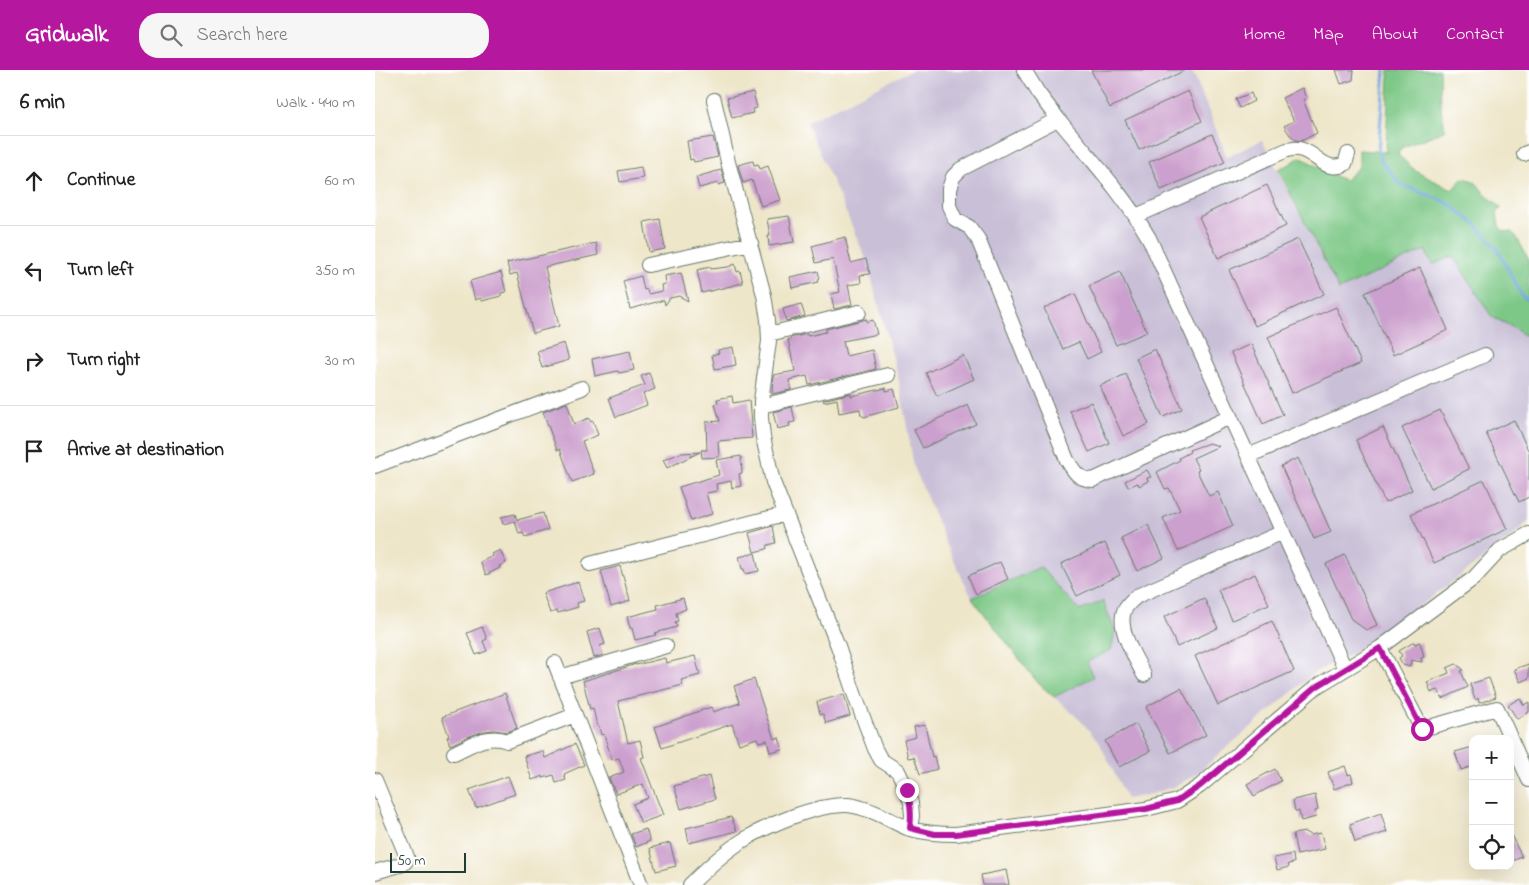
<!DOCTYPE html>
<html lang="en">
<head>
<meta charset="utf-8">
<style>
	body { margin:0; font-family:"Indie Flower",sans-serif; background:#f6f6f6; color:#222 }
	.controls { position:absolute; right:15px; bottom:15px; display:grid; overflow:hidden; border-radius:10px; box-shadow:0 5px 20px #0002 }
	.controls button { width:45px; height:45px; display:grid; place-items:center; padding:0; border:0; border-bottom:1px solid #e0e0e0; background:#fff; color:#222; font:25px sans-serif }
	.scale { position:absolute; left:15px; bottom:12px; width:76px; box-sizing:border-box; padding-left:5px; border:2px solid #1f3d34; border-top:0; font-size:14px; line-height:18px; white-space:nowrap; color:#1f3d34; -webkit-text-stroke:4px #fff; paint-order:stroke }
	.stop { position:absolute; width:15px; height:15px; margin:-11px; border:4px solid #b5179e; border-radius:50%; background:#fff }
	.stop.end { background:#b5179e; border-color:#fff; box-shadow:0 1px 5px #0008 }
	.list { margin:0; padding:0; list-style:none }
	h2 { display:flex; justify-content:space-between; align-items:center; height:65px; margin:0; padding:0 20px; font-size:21px }
	h2 small { font-size:16px; font-weight:400; color:#767676 }
	.list li { display:grid; grid-template-columns:32px 1fr auto; gap:15px; align-items:center; box-sizing:border-box; height:90px; padding:0 20px; border-top:1px solid #e0e0e0 }
	.list b { display:block; font-size:19px; white-space:nowrap }
	.list em { font-size:16px; font-style:normal; color:#767676 }
	.icon { flex:none; width:28px; height:28px; fill:none; stroke:currentColor; stroke-width:2; stroke-linecap:round; stroke-linejoin:round }
	.map { position:relative; flex:none; width:1154px; height:815px; overflow:hidden }
	header { display:flex; align-items:center; gap:30px; box-sizing:border-box; height:70px; padding:0 25px; background:#b5179e; color:#fff }
	header strong { font-size:24px }
	nav { display:flex; gap:28px; margin-inline-start:auto; font-size:18px }
	.search { width:350px; height:45px; background:#f6f6f6; display:flex; align-items:center; gap:12px; box-sizing:border-box; padding:0 18px; border-radius:20px; color:#767676; font-size:19px }
	main { display:flex }
	aside { flex:1; background:#fff }
	.map>svg:first-child { display:block }
	.industrial { fill:#c9bfd7 }
	.grass { fill:#7dc886; stroke:#4e825d }
	.lines { fill:none; stroke-linecap:round; stroke-linejoin:round }
	.stream { stroke:#76a7e1; stroke-width:3 }
	.building { fill:#cca0ce }
	.minor-casing { stroke:#677868; stroke-width:16 }
	.minor { stroke:#fff; stroke-width:14 }
	.route { stroke:#b5179e; stroke-width:6 }
</style>
</head>
<body>
<header>
<strong>Gridwalk</strong>
<div class="search"><svg class="icon" aria-label="search" viewBox="0 0 24 24"><circle cx="10" cy="10" r="6"/><path d="M15 15l6 6"/></svg>Search here</div>
<nav><a>Home</a><a>Map</a><a>About</a><a>Contact</a></nav>
</header>
<main>
<aside>
<h2>6 min<small>Walk · 440 m</small></h2>
<ul class="list">
<li><svg class="icon" aria-label="ahead" viewBox="0 0 24 24"><path d="M12 20V5M6 11l6-6 6 6"/></svg><div><b>Continue</b></div><em>60 m</em></li>
<li><svg class="icon" aria-label="left" viewBox="0 0 24 24"><path d="M17 20v-9H6M10 6l-5 5 5 5"/></svg><div><b>Turn left</b></div><em>350 m</em></li>
<li><svg class="icon" aria-label="right" viewBox="0 0 24 24"><path d="M7 20v-9h11M14 6l5 5-5 5"/></svg><div><b>Turn right</b></div><em>30 m</em></li>
<li><svg class="icon" aria-label="arrive" viewBox="0 0 24 24"><path d="M6 21V4h12l-3 4 3 4H6"/></svg><div><b>Arrive at destination</b></div></li>
</ul>
</aside>
<div class="map">
<svg width="1154" height="815" viewBox="0 0 1154 815">
	<rect width="100%" height="100%" fill="#fff"/>
	<filter id="ink" filterUnits="userSpaceOnUse"><feTurbulence type="fractalNoise" baseFrequency=".02" numOctaves="2"/><feDisplacementMap in="SourceGraphic" scale="10" xChannelSelector="R" yChannelSelector="G"/><feConvolveMatrix kernelMatrix="1 2 1 2 8 2 1 2 1" color-interpolation-filters="sRGB"/></filter>
	<filter id="wash" filterUnits="userSpaceOnUse"><feTurbulence type="fractalNoise" baseFrequency=".0096" numOctaves="4" result="noise"/><feDisplacementMap in="SourceGraphic" scale="20" xChannelSelector="R" yChannelSelector="G"/><feGaussianBlur stdDeviation="1.12" result="paint"/><feColorMatrix in="noise" values="0 0 0 0 0 0 0 0 0 0 0 0 0 0 0 0 0 1.4 0 .05"/><feComposite in="paint" operator="in"/></filter>
	<g filter="url(#wash)">
		<rect width="100%" height="100%" fill="#eee6c9"/>
		<path class="industrial" d="M537,0H816L820,7L852,87L887,70L964,220L1050,180L1078,186L1117,246L1132,254L1154,268V450L1139,465L994,575L940,602L819,706L798,717L777,724L752,729L725,674L706,651L663,613L597,528L574,480L539,397L523,306L491,189L432,52Z"/>
		<path class="grass" d="M1014,0H1065L1066,39L1070,58L1069,61L1028,77L1023,82L1024,86L1042,102L1075,119H1078L1087,108C1105,111 1101,115 1112,126C1118,132 1122,130 1126,139L1122,142L1124,156L1128,161L1136,162L1141,166L1154,190V268L1132,254L1117,247L1078,186L1057,195L1050,180L964,220L903,99L915,94L925,87L964,108L970,110L984,97V80L1011,82Z
			M665,497L705,541L728,531L740,561L736,580L712,592L718,607L679,627L663,613L597,528Z"/>
		<g class="lines">
			<path class="stream" d="M1010,0L1003,81L1007,92L1025,114L1073,133L1100,154L1122,178L1147,226L1154,231"/>
		</g>
		<g id="blocks">
			<path class="building" d="M716,0H810L735,38Z
				M961,0H979L978,10L966,14Z
				M927,18L931,28L928,30L942,63L926,71L921,70L915,65L909,56L919,51L907,28Z
				M813,21L827,51L764,80L750,50Z
				M378,22L382,38L377,39L378,43L357,48L352,28Z
				M876,23L879,31L865,38L861,29Z
				M837,64L850,92L786,120L774,92Z
				M338,67L343,87L319,92L318,89L315,90L312,71Z
				M378,91L379,95L383,94L385,99L393,96L405,130L386,136L377,110L368,113L363,95Z
				M266,97L268,108L245,112L243,101Z
				M346,100L350,113L343,115V113L324,118L321,107Z
				M892,115L911,156L843,188L824,147Z
				M414,146L419,172L394,176L393,166H395L392,149Z
				M285,149L290,179L274,182L269,152Z
				M470,167L476,193L491,189L495,204L485,205L486,213L473,215L477,235L459,239L456,224L465,222L458,189L441,193L437,176Z
				M923,169L949,224L880,256L854,200Z
				M221,173L223,185L170,197L184,256L158,263L142,203L135,205L132,193Z
				M360,194L362,202L365,201L368,213L327,223L322,200L335,197L336,199L353,197Z
				M1045,198L1073,260L1018,285L990,223Z
				M443,201L445,209L443,210L444,212L417,218L415,207Z
				M126,202L131,222L126,223V226L107,231L106,228L100,230L95,211Z
				M745,202L772,262L741,275L714,216Z
				M306,203L313,231L304,226L295,228L290,235L289,230L255,239L248,211L266,206L269,220L272,219L273,224L287,221L286,215L290,214L289,206Z
				M700,224L726,282L712,289L704,272L688,279L669,238Z
				M426,234L430,246L411,251L408,239Z
				M961,237L986,293L917,323L893,267Z
				M492,249V252L498,250L502,264L468,271L471,286L497,280L501,299L434,315L432,306L414,310L416,320L397,324L398,305L420,301L413,270L416,269L415,268L432,264L433,266L451,262V259Z
				M189,273L194,290L167,298L162,281Z
				M876,274L908,345L888,354L856,283Z
				M358,277L361,295L340,299L337,285L344,283L343,280Z
				M780,279L807,339L788,347L761,288Z
				M255,281L259,300L244,303L243,301L220,306L217,289Z
				M588,285L599,309L562,326L551,303Z
				M274,303L280,319L268,324L272,335L241,347L234,328L270,315L266,306Z
				M751,304L774,354L748,366L725,316Z
				M511,318V321L519,319L524,337L489,347L486,345L485,339L464,343L462,329L449,332L448,330L476,323V326Z
				M357,326L358,333L374,330L377,368L343,371L344,387L327,388L326,380H332L331,352L345,351L340,334L343,333L342,329Z
				M716,332L734,373L714,382L695,341Z
				M192,333L199,354L214,348L216,352L218,351L223,365L207,371L219,404L197,412L185,379L182,380L168,342Z
				M593,335L601,354L548,378L539,360Z
				M417,337L420,352L414,353L415,356L402,359L398,342Z
				M1065,340L1094,399L1056,418L1027,358Z
				M1139,350L1154,382V427L1144,432L1111,363Z
				M1008,357L1037,420L1010,433L981,370Z
				M834,373L844,376L818,388L824,400L822,401L834,426L843,422L858,456L803,481L788,448L805,440L794,418L790,419L782,402L805,390L804,388L815,382L814,380Z
				M325,382L292,398L288,390L306,383Z
				M366,386L367,403L364,404L366,416L357,418L356,411L341,414L342,421L331,423L337,444L316,451L304,417L344,405L341,390Z
				M923,388L956,462L939,469L906,396Z
				M772,400L776,407L772,408L773,411L764,416L763,413L753,417L750,411Z
				M1109,410L1132,459L1059,493L1036,444Z
				M168,443L173,460L150,467L148,463L144,464L140,451L128,454L126,447L140,444L142,450Z
				M773,455L789,488L762,501L746,468Z
				M398,456L401,473L393,475L392,479L379,482L374,463Z
				M730,473L745,505L702,526L686,494Z
				M125,480L131,493L124,496L125,498L111,505L105,492L118,486L117,484Z
				M380,483L384,501L370,504L369,499H367L364,487Z
				M970,485L1002,555L991,560L976,549L951,494Z
				M625,492L633,509L601,524L593,506Z
				M245,496L255,531L236,537L226,501Z
				M880,504L894,534L857,550L843,520Z
				M203,512L209,531L202,533L203,537L183,543L182,541L175,543L168,523Z
				M308,528L311,539L301,543L303,551L300,552L302,557L280,563L281,565L260,570L257,558H255L252,547L283,539L282,535Z
				M829,528L843,558L802,577L789,547Z
				M897,551L919,601L843,635L820,586Z
				M107,557L112,569L108,571L112,581L101,585L92,563Z
				M225,558L230,574L225,576L228,585L219,588L212,562Z
				M1039,572L1040,574L1045,572L1049,587L1046,588L1047,592L1036,590L1035,597L1028,595L1024,588L1027,586L1024,581Z
				M320,586L325,605L306,610L308,615L243,631L253,673L265,670L269,687L266,688L288,745L266,753L258,734L273,728L268,714L241,724L234,708L249,702L244,688L237,690L229,664L226,665L224,657L222,656L218,638L215,639L208,611L261,594V595L290,588L291,593Z
				M1081,594L1089,600L1086,601L1093,617L1067,629L1063,620L1056,622L1052,612L1074,603L1072,598Z
				M1154,594V608L1145,612L1139,599Z
				M1114,608L1121,627L1104,633L1103,628L1100,630L1095,614Z
				M379,609L399,669L404,667L407,679L395,682L392,670L384,672L382,668L364,674L357,654L287,678L280,657L336,637L338,642L365,633L359,616Z
				M806,618L831,665L795,683L771,637Z
				M130,623L142,658L131,662L119,660L110,661L95,666L75,675L72,667L74,666L67,647Z
				M469,624L475,646L451,653L448,644H445L442,632Z
				M1145,628L1149,635L1154,632V642L1142,649L1133,635Z
				M761,654L775,681L744,697L730,671Z
				M550,655L557,687L559,686L562,699L545,704L539,687L533,688L529,670L541,667L539,657Z
				M200,674L209,695L189,704L191,710L181,713L179,705L168,708V706L157,710L149,686L168,681L170,688Z
				M1098,677V696L1086,700L1080,682Z
				M970,696L973,705L976,704L978,712L959,719L953,702Z
				M900,699L906,711L879,726L872,714Z
				M133,706L140,724L101,738L94,720Z
				M334,706L340,729L306,739L299,716Z
				M940,725L943,740L940,741L941,747L926,751L924,741H920L918,730Z
				M1006,743L1012,762L980,772L975,754Z
				M356,747L362,761L314,773L311,758Z
				M271,759L275,771L261,777L256,764Z
				M930,762L935,765L946,763L950,779L922,785L918,764Z
				M1135,763L1147,787L1135,792Z
				M295,773L301,796L281,801L275,778Z
				M918,784L919,793L913,794L914,797L902,800L899,788Z
				M631,800L634,815H608L606,805Z"/>
		</g>
	</g>
	<g filter="url(#ink)">
		<use href="#blocks" fill-opacity="0" stroke="#677868" stroke-width="1"/>
		<g class="lines">
			<g class="minor-casing">
				<path id="minor" d="M649,0L663,23L683,49
					M339,30L353,92L389,225L393,250L394,271L386,331V348L388,367L398,412L463,576L480,626L500,679L506,690L523,701L532,720L536,733L537,746L535,758
					M1149,84L1154,82
					M761,146L912,80C916,79 920,78 924,79C941,82 950,104 970,94L973,84
					M273,195L376,173
					M394,264L484,242
					M386,336L513,305
					M855,347L718,410C703,409 700,403 692,390L603,169L594,157L580,149L574,136V119L578,107L586,99L683,49C715,88 749,125 774,168L970,599
					M873,386L1110,285
					M0,396L207,318
					M215,494L410,444
					M1005,578L1047,659L1122,638L1154,710
					M180,593L266,815
					M769,605C761,588 742,560 749,541C751,535 757,530 762,526L908,462
					M185,607L291,576
					M79,683C96,675 114,663 132,671L200,645
					M0,710L32,787L31,791L28,794L0,802
					M315,815C331,799 348,783 367,771C394,754 440,735 471,735C477,735 484,737 490,739C506,743 520,754 535,759C550,763 565,764 581,764L771,739L802,731L825,716L941,617L1005,578L1099,508L1125,480L1154,464"/>
			</g>
			<use href="#minor" class="minor"/>
		</g>
	</g>
	<g class="lines" filter="url(#ink)">
		<path class="route" d="M532,720C536,734 537,744 535,758L560,764H581L771,739L802,731L825,716L941,617L1005,578L1047,659"/>
	</g>
</svg>
<div class="controls">
<button>+</button>
<button>−</button>
<button><svg class="icon" aria-label="locate" viewBox="0 0 24 24"><circle cx="12" cy="12" r="6"/><path d="M12 2v4M12 18v4M2 12h4M18 12h4"/></svg></button>
</div>
<div class="scale">50 m</div>
<div class="stop" style="left:1047px;top:659px"></div>
<div class="stop end" style="left:532px;top:720px"></div>
</div>
</main>
</body>
</html>
